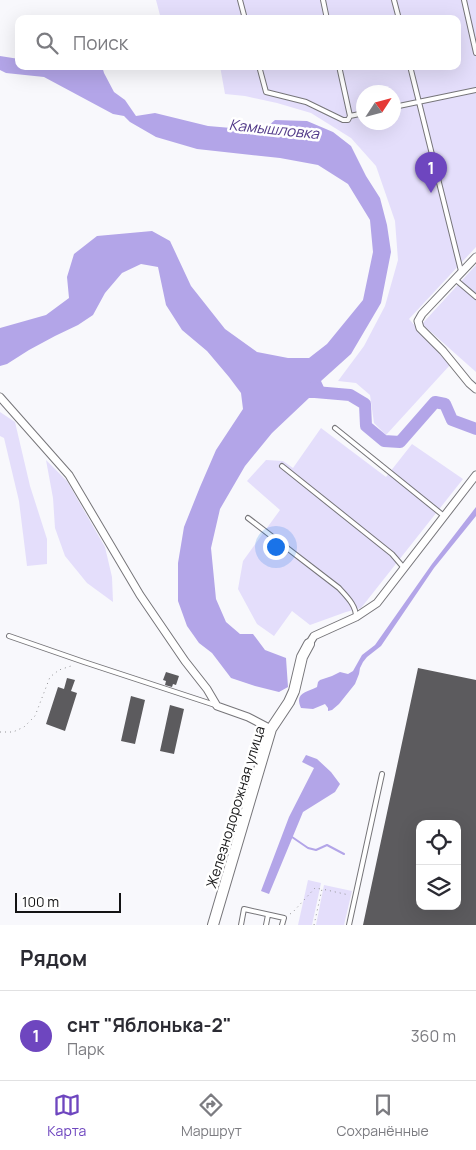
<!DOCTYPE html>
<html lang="ru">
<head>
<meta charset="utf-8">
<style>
	body { margin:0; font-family:Manrope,sans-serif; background:#f2f2f3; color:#2b2b33 }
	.controls { position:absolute; right:15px; bottom:15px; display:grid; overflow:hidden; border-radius:10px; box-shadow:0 5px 20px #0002 }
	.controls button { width:45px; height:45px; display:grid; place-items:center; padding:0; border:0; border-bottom:1px solid #e1e1e2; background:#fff; color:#2b2b33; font:25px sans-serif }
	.compass { position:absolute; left:356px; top:85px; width:45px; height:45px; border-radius:50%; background:#fff; box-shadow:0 5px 20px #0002; rotate:54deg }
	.scale { position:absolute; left:15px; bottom:12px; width:106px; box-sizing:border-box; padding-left:5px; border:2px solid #131314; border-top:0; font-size:14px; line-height:18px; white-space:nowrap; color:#131314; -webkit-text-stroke:4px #fff; paint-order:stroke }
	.you { position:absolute; left:275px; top:546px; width:18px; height:18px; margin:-12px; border:4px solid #fff; border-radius:50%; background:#1a73e8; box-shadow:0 0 0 8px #1a73e833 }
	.badge { display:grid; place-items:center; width:32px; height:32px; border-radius:50%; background:#6e46bf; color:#fff; font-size:16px; font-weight:700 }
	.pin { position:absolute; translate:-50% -41px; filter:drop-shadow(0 1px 2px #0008) }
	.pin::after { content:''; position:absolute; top:26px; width:18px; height:15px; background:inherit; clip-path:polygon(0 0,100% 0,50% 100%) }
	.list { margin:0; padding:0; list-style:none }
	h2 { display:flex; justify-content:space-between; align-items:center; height:65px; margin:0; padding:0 20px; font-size:21px }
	h2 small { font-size:16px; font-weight:400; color:#7c7c81 }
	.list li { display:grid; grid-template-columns:32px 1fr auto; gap:15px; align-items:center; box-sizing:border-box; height:90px; padding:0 20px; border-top:1px solid #e1e1e2 }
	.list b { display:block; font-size:19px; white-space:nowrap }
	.list p { margin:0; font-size:16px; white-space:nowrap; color:#7c7c81 }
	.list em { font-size:16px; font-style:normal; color:#7c7c81 }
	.icon { flex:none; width:28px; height:28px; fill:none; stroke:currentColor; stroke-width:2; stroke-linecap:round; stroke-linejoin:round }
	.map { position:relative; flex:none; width:476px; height:925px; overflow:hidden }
	.search { position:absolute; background:#fff; box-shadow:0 5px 20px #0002; left:15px; right:15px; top:15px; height:55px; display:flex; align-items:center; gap:12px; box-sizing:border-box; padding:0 18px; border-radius:10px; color:#7c7c81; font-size:19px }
	.sheet { height:155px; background:#fff }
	nav { display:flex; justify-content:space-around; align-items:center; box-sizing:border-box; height:70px; border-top:1px solid #e1e1e2; background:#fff; font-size:14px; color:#7c7c81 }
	nav a { display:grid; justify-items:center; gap:2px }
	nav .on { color:#6e46bf }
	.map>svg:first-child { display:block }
	.green { fill:#e4defb; fill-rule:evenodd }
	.water { fill:#b3a5e8 }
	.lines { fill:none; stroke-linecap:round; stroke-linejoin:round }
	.stream { stroke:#b3a5e8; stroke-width:2 }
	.river { stroke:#b3a5e8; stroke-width:12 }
	.building { fill:#5c5b5e; fill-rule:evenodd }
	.lane-casing { stroke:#767579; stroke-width:6 }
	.street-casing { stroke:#767579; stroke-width:9 }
	.secondary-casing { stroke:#767579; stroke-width:12 }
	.path { stroke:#949497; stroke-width:1; stroke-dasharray:1 4; stroke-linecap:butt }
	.lane { stroke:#fff; stroke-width:4 }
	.street { stroke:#fff; stroke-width:7 }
	.secondary { stroke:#fff; stroke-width:10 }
	.labels { text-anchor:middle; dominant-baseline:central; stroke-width:5; stroke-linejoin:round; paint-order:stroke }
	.street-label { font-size:14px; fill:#131314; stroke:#fff }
	.water-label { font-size:15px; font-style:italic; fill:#523a89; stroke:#fff }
</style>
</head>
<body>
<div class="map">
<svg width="476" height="925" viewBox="0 0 476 925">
	<rect width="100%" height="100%" fill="#f8f8fc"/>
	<path class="green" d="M156,0H476V247L409,319L450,365L386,435L374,423L370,395L356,383L338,381L364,346L385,306L398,260L395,221L376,166L351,138L311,113L277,103L245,96L225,94L220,66H457V19H161ZM364,92H394V122H364Z
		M476,265V372L422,324Z
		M0,412L15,422L30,486L47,539V564L27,566L19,501L4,438L0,436Z
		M321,428L386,477L412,444L463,479L361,608L346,612L310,625L292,611L274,636L257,624L238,589L243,561L280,510L247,481L266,460L283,461L293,468Z
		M46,460L67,481L105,547L112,577L113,602L87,583L65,556L55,528L53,498Z
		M308,880L321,883L312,925H298Z
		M324,885L352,891L344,925H316Z"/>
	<path class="water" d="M0,56L19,59V66H102L104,73L114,92L125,100L136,116L155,113L208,126L243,129L268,126L275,120L307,121L333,132L351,146L366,176L380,198L387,225L391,252L381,303L351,354L321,381L327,394V398H309L272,433L245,466L220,509L211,548L216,599L226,622L240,634H253L265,650L286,658L288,687L279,692L255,686L231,678L212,653L199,643L187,626L178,601V563L184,527L200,487L216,450L243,409L241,393L229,377L207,351L182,330L166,305L158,267L141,264L122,273L105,293L93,315L78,325L55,336L29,350L7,364L0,366V328L46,315L69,298L67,277L74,254L97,236L152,231L170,241L191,286L225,329L257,352L288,358H309L327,344L363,300L373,252L370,220L348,184L318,165L280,158L197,149L156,137L130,122L124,116L113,114L44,77L6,73L0,70Z
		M476,507V516L434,568L381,646L367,657L363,662L360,668L359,674L355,684L339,704L332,710L328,711V708L325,704L313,709L301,708C294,693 307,692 317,687L318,682L320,680L332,676L340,672L348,674L353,671L362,655L375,645L432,564Z
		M306,755L317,759L331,772L340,784L335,792L303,812L269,894L261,891L289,817L314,768L302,762Z"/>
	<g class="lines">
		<path class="stream" d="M292,837L308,848L316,850L327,845L344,854"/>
		<path class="river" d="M314,387L315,392L350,395L365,404L366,426L384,441L400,442L435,402L445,404L452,420L476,429"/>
	</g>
	<path class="building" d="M418,668L476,680V925H363ZM420,824H457V906H420Z
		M166,672L179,676L176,685L173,684L172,687L165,685L166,681L163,680Z
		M67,678L75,680L71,691L77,693L65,731L46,724L58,687L64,689Z
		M131,696L145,700L135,744L121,741Z
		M170,705L184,709L174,754L160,751Z"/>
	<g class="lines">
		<g class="lane-casing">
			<path id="lane" d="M240,0L245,19
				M323,0L327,19
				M394,0L399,19
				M464,0L476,53
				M259,66L266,92L306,102L343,120H348L350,116L364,113
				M339,66L350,116
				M410,66L461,271
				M394,107L476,90
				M456,280L476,297
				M335,428L444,516
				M282,466L392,554L404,568
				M248,518L339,588C347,597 356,605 356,617
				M9,636L84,662L215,705
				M241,925L244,909L284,918L282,925
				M266,925L268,915
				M349,925L382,774"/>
		</g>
		<g class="street-casing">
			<path id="street" d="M476,257L422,314L418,321L420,328L443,351L469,383L476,389
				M0,397L69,475L140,595L185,661L207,689L217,706L248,717L271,729
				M309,644L314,636L356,617L377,603L476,475"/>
		</g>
		<g class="secondary-casing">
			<path id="secondary" d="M213,925L271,729L289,702L294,691L302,657L309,644"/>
		</g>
		<path class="path" d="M0,732H13L24,727L35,716L50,677L59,670L74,665
			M290,914L293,912L315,888L321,889
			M314,925L322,889L349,895"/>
		<use href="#lane" class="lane"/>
		<use href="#street" class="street"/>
		<use href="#secondary" class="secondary"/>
	</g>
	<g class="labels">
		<g class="street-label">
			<text transform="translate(235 807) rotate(-73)">Железнодорожная улица</text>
		</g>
		<g class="water-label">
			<text transform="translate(274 129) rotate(6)">Камышловка</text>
		</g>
	</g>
</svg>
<div class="controls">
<button><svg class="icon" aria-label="locate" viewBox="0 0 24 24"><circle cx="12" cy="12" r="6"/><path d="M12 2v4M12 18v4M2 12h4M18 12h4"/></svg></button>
<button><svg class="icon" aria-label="layers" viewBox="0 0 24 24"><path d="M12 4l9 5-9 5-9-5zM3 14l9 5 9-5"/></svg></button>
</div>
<svg class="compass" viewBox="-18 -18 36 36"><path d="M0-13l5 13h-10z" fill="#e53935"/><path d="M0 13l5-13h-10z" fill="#7c7c81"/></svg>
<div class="scale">100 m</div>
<div class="you"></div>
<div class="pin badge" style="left:431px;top:193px">1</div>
<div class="search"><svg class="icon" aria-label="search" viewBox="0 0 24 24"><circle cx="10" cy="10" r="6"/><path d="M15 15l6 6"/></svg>Поиск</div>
</div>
<section class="sheet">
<h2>Рядом<small></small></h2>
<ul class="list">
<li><span class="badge">1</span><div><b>снт &quot;Яблонька-2&quot;</b><p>Парк</p></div><em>360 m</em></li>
</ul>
</section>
<nav>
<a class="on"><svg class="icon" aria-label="map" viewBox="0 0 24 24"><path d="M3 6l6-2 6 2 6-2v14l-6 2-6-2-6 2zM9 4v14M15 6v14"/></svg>Карта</a>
<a><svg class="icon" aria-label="directions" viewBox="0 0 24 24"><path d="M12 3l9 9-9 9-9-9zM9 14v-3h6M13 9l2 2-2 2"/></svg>Маршрут</a>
<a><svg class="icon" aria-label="saved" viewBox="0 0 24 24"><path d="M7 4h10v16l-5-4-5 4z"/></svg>Сохранённые</a>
</nav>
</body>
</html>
